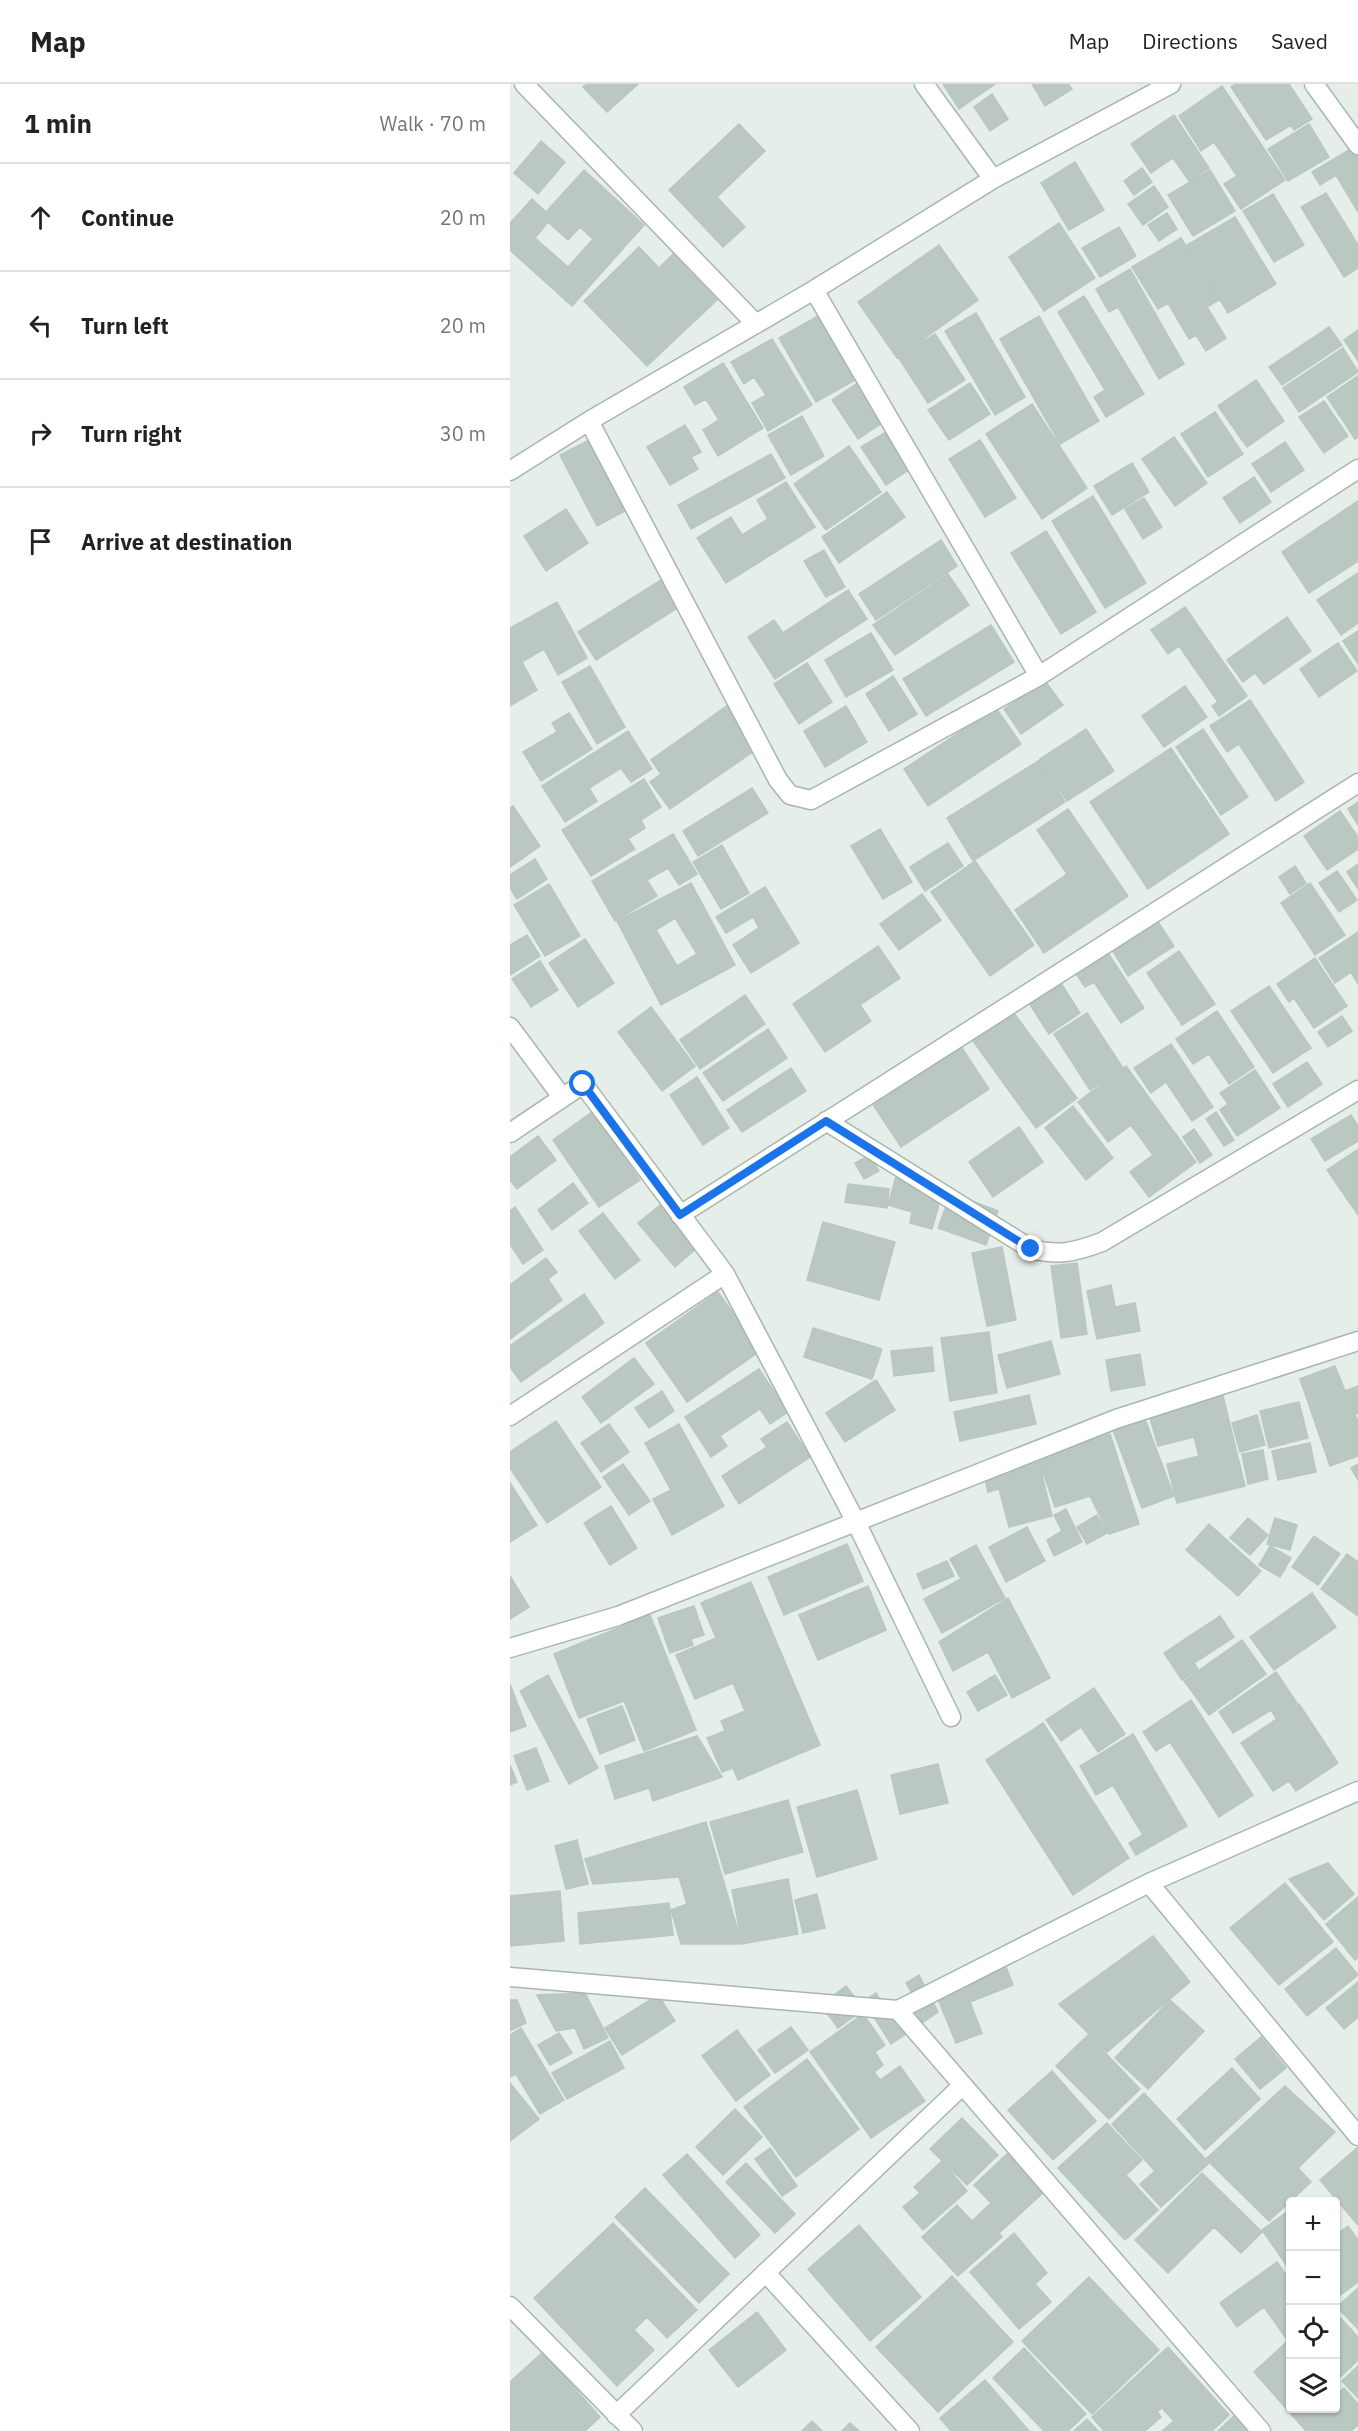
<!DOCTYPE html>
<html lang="en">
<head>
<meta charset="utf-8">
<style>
	body { margin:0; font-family:"IBM Plex Sans",sans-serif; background:#f2f2f2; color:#222 }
	.controls { position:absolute; right:18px; bottom:18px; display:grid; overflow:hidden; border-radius:6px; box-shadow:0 2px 4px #0004 }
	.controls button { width:54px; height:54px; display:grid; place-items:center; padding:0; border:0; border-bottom:2px solid #e0e0e0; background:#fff; color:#222; font:30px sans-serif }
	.stop { position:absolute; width:18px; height:18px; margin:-14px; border:4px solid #1a73e8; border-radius:50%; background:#fff }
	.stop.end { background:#1a73e8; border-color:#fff; box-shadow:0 2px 6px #0008 }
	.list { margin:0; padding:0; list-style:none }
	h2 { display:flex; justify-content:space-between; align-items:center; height:78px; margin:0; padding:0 24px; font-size:26px }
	h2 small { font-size:20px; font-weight:400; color:#767676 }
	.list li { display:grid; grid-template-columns:39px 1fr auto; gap:18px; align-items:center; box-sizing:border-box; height:108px; padding:0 24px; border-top:2px solid #e0e0e0 }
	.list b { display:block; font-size:22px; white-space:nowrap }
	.list em { font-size:20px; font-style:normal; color:#767676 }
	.icon { flex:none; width:33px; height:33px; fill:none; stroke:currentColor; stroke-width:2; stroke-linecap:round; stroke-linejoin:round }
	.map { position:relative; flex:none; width:848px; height:2347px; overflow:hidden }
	header { display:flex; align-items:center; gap:36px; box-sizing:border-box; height:84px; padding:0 30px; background:#fff; border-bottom:2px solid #e0e0e0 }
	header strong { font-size:28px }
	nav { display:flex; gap:33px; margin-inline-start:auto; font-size:21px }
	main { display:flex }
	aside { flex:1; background:#fff }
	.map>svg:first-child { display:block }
	.building { fill:#bbc8c2; stroke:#b8c7bf; stroke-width:1.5; fill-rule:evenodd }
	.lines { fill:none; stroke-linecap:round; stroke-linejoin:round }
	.street-casing { stroke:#a8b6af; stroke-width:21 }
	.street { stroke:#fff; stroke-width:18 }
	.route { stroke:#1a73e8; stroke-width:8 }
</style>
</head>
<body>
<header>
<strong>Map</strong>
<nav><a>Map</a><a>Directions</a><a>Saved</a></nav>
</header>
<main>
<aside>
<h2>1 min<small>Walk · 70 m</small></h2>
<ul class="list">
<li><svg class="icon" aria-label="ahead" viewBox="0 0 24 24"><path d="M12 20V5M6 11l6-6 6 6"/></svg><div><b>Continue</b></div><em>20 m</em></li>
<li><svg class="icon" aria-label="left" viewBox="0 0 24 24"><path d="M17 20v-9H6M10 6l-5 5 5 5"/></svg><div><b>Turn left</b></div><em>20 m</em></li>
<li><svg class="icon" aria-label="right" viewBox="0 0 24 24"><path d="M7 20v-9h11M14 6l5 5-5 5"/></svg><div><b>Turn right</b></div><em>30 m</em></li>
<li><svg class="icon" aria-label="arrive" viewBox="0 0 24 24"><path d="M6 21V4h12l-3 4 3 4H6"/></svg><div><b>Arrive at destination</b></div></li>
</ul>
</aside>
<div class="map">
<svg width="848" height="2347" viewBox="0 0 848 2347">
	<rect width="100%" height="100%" fill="#e5eee9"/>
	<path class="building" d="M77,0H128L97,28L73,3Z
		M433,0H485L449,25Z
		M522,0H558L562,5L535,22Z
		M726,0H779L802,35L784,46L781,41L756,56L721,3Z
		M712,2L775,96L731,125L714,100L727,92L704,58L691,67L669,32Z
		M482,10L498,35L480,47L464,23Z
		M664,31L699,84L679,97L663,74L641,89L621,60Z
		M229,40L255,67L207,113L235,143L213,163L159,106Z
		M799,40L819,73L778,97L758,65Z
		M31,57L55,78L28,110L4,89Z
		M844,63L848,69V128L826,91L810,101L802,88Z
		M565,78L594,126L559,146L531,99Z
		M632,84L642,98L624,111L614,97Z
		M74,86L134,141L62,222L0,166V139L22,115L36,128ZM38,138L58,156L70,143L83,155L58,183L25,154Z
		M700,86L725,127L683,152L658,111Z
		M644,102L658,123L633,141L618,120Z
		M816,109L848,161V184L834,193L791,123Z
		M763,110L794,161L764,178L733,127Z
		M657,129L667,145L649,157L638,141Z
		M725,133L766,200L718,229L677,161Z
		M549,139L585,194L534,227L499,173Z
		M609,143L626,172L590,193L572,164Z
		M671,154L709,216L697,223L716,254L696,267L686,251L679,255L658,219L648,225L622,183Z
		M429,161L468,216L387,274L348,218Z
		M129,163L149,184L163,170L207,216L137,282L74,217Z
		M620,185L674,280L649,295L608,223L599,228L586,205Z
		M574,212L634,310L596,333L584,313L595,306L548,228Z
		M466,229L515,313L485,331L435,247Z
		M308,232L345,296L306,318L269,254Z
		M529,232L589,337L550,360L490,255Z
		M819,243L832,261L772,301L759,283Z
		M848,246V277L834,256Z
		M425,250L455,296L418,319L388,273Z
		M262,255L302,321L258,347L242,319L256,311L244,293L234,300L221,278Z
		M833,264L848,288L789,328L773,304Z
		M213,279L253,344L208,372L193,346L209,336L196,315L185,321L174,303Z
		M848,292V353L845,355L817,313Z
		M746,296L774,337L737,363L708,322Z
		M349,298L375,337L348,355L322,316Z
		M460,299L480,330L439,356L418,326Z
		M814,317L838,352L814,369L789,333Z
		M522,320L577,404L532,435L476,350Z
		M705,328L733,370L698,393L671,350Z
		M292,332L314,372L281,391L258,351Z
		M175,341L191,368L181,373L188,385L160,401L137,363Z
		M376,348L400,385L376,401L351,363Z
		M664,353L697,399L665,422L632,375Z
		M81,355L117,426L87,442L50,371Z
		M470,356L506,414L475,433L439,375Z
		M775,358L794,386L761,408L742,380Z
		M339,362L371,408L316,446L284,400Z
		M261,370L275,394L181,445L168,421Z
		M622,379L639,408L602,431L584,402Z
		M744,393L761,418L730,439L713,414Z
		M276,398L305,443L216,499L187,454L221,433L232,451L258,435L247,416Z
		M377,408L395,433L329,479L312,453Z
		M583,412L636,499L595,524L542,437Z
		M634,414L652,443L633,455L615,425Z
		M848,417V477L799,509L772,468Z
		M56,425L78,459L36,487L14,452Z
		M536,447L586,528L551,550L501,469Z
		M431,456L447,482L366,536L349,510Z
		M314,466L335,503L316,513L294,477Z
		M848,489V539L831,551L807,516Z
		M438,490L459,521L385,571L363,541Z
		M154,494L172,521L86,576L68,548Z
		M338,506L357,535L265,595L238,553L264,536L273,549Z
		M47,518L77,574L48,591L34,565L12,578L27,606L0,622V544Z
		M675,523L737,612L709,632L702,622L708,618L669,562L658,570L641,546Z
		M777,533L801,567L754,600L745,589L733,598L717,576Z
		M481,541L504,578L416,632L393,595Z
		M848,547V580L833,557Z
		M361,549L383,586L336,613L315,576Z
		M828,559L847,587L809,613L790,585Z
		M297,579L322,618L289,640L264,600Z
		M80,582L115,643L87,660L52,598Z
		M383,592L407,630L379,647L356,610Z
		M535,597L553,621L511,650L494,625Z
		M675,602L697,633L654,663L632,632Z
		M740,616L794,698L766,717L729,660L717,668L700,642Z
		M218,621L247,665L160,725L140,698L151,690L141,676Z
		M336,622L357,658L315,683L294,647Z
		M486,624L511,660L418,722L394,685Z
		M59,629L82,665L31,697L13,668L47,648L42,639Z
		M576,645L604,687L557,717L530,675Z
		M693,645L738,713L711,731L666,663Z
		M118,647L142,685L121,698L111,684L79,704L87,717L55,738L32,702Z
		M661,664L719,750L638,805L580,718Z
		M530,676L555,718L463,777L437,734Z
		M134,695L151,723L131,736L135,744L118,755L125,765L81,792L52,746Z
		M242,704L258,729L188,772L173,747Z
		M848,718V741L838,725Z
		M3,722L30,762L0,783V724Z
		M558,725L618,812L534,869L505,826L557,790L527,746Z
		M830,727L848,753V765L817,786L794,752Z
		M370,745L402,798L373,815L341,762Z
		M163,750L187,790L169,801L158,784L137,796L147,812L105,837L82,797Z
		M438,759L453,782L415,807L400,783Z
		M212,761L239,809L211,825L183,778Z
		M25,775L37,795L7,815L0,804V791Z
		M465,777L524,861L480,892L421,808Z
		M848,780V805L837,788Z
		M785,782L796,799L780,810L769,793Z
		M827,787L847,816L829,828L809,799Z
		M181,799L225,881L151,921L107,837ZM165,834L187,870L167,882L146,846Z
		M800,799L835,851L805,871L771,819Z
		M39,800L70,852L35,872L4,821Z
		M255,803L289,859L241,889L223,861L249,844L243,833L216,849L206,833Z
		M412,810L431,836L389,866L370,840Z
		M646,835L664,862L618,892L601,864Z
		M848,848V900L841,888L825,899L809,874Z
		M17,851L30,872L0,891V861Z
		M75,855L104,899L68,923L39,879Z
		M368,862L390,894L350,921L361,937L315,968L283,920Z
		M596,866L634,924L611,939L584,898L575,903L564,887Z
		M669,867L705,920L672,941L637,889Z
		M805,874L837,922L804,944L784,914L779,918L767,900Z
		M30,877L48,906L21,923L2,895Z
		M549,896L570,929L539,950L517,916Z
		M759,902L801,964L763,989L721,927Z
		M235,911L255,940L190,985L170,956Z
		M141,923L185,982L152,1007L108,948Z
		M707,927L744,983L719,1000L699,970L683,980L666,955Z
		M503,928L567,1014L526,1044L463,957Z
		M577,929L613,984L580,1006L544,950Z
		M832,932L842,947L818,963L808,948Z
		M258,945L277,974L213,1017L193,989Z
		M448,958L479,1005L391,1063L360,1016Z
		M661,960L703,1023L682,1037L656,998L641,1009L624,984Z
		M797,978L812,1000L778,1023L763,1000Z
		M616,982L686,1078L639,1113L620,1088L643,1071L621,1041L598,1058L568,1018Z
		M281,984L296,1007L232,1048L217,1026Z
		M745,986L770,1024L727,1052L710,1026L718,1020L710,1009Z
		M187,993L219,1044L193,1061L160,1011Z
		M563,1022L603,1074L576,1096L535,1044Z
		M82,1028L130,1096L89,1123L43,1056Z
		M706,1028L724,1056L714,1062L696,1035Z
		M841,1031L848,1042V1057L815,1077L801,1055Z
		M509,1043L533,1078L483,1113L459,1078Z
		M684,1045L702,1071L690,1079L673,1053Z
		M28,1052L46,1076L7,1105L0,1096V1073Z
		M847,1066L848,1067V1131L817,1086Z
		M360,1071L369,1087L354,1095L345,1079Z
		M387,1089L434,1102L422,1145L400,1139L402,1128L378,1121Z
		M63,1099L78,1119L42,1146L28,1126Z
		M338,1100L379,1105L377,1124L335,1118Z
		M441,1109L488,1127L476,1161L428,1144Z
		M150,1121L187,1164L165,1183L128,1139Z
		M5,1123L33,1166L13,1180L0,1160V1127Z
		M93,1129L130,1176L105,1195L69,1147Z
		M313,1138L385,1158L369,1216L297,1196Z
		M492,1163L506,1236L477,1242L462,1169Z
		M36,1174L47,1188L38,1195L52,1216L0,1255V1201Z
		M567,1179L577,1250L551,1254L541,1182Z
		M601,1201L605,1223L625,1219L630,1247L587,1255L577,1207Z
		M208,1208L250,1267L177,1318L136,1259Z
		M74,1210L94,1239L11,1298L0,1283V1262Z
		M303,1244L372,1265L362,1295L294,1273Z
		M479,1248L487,1309L440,1317L431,1254Z
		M541,1257L550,1290L497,1304L488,1271Z
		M422,1263L424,1287L384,1292L381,1267Z
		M630,1270L635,1301L601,1307L596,1276Z
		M124,1274L144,1300L91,1339L72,1313Z
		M825,1282L835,1307L848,1302V1329L845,1330L848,1338V1372L820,1382L790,1295Z
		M249,1285L278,1328L260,1340L250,1325L210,1352L217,1362L201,1373L175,1333Z
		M366,1296L385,1326L335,1358L316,1329Z
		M152,1307L164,1327L139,1344L125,1324Z
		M519,1311L526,1340L450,1357L444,1328Z
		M713,1312L735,1402L667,1419L657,1380L689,1372L684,1353L648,1362L639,1330Z
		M789,1318L798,1354L759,1364L750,1327Z
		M747,1331L755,1361L730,1368L722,1339Z
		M635,1335L664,1412L632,1424L603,1346Z
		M46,1337L91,1403L37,1439L0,1384V1368Z
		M277,1338L300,1373L229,1420L212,1392L257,1363L251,1355Z
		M99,1340L119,1368L91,1388L71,1359Z
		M169,1340L214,1422L162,1451L143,1415L161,1406L135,1359Z
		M600,1350L629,1440L599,1450L580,1412L545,1423L528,1373Z
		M800,1359L806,1388L768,1396L762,1367Z
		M753,1366L758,1395L738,1400L732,1370Z
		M529,1378L542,1432L499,1443L489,1405L478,1408L474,1391Z
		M113,1380L140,1417L119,1431L93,1393Z
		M848,1380V1396L841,1384Z
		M0,1399L27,1441L0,1458Z
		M101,1422L127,1464L100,1481L74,1439Z
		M556,1425L572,1458L544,1472L537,1456L552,1447L544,1431Z
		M587,1431L597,1449L577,1460L567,1443Z
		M738,1434L758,1451L740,1471L720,1454Z
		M765,1434L787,1441L780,1466L757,1460Z
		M699,1440L751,1487L728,1512L676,1466Z
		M517,1443L535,1477L496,1498L479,1463Z
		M804,1452L830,1470L808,1501L782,1483Z
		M337,1460L353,1497L274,1531L258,1493Z
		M466,1461L495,1514L432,1549L414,1515L451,1495L440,1475Z
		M760,1462L781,1474L770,1493L749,1481Z
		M837,1470L848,1478V1532L811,1505Z
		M437,1477L444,1492L413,1505L407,1490Z
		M0,1492L19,1523L0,1535Z
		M241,1498L310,1661L228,1696L223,1684L212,1688L197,1654L215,1647L211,1637L235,1627L223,1599L185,1615L166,1571L206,1554L191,1519Z
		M358,1502L376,1546L308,1576L289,1531Z
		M802,1509L826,1543L764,1586L740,1553Z
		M498,1514L540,1594L502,1614L478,1568L443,1587L429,1558Z
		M184,1522L194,1551L181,1555L183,1561L160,1569L148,1534Z
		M140,1531L186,1646L134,1667L114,1617L69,1634L44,1570Z
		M710,1532L724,1553L684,1579L688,1585L672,1596L654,1569Z
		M732,1556L756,1590L699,1631L674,1597Z
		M766,1588L787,1619L766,1634L761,1626L723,1649L709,1628Z
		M38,1591L88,1684L59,1700L10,1607Z
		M485,1591L497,1611L468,1627L457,1608Z
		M0,1600L16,1642L0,1648Z
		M584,1604L615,1650L588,1668L571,1643L551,1657L536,1636Z
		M681,1616L743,1711L709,1733L660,1658L646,1667L633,1648Z
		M789,1620L828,1679L786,1707L779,1697L763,1707L731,1659Z
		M112,1622L125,1656L90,1670L77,1635Z
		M533,1639L619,1774L563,1811L476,1676Z
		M623,1650L677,1742L626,1771L619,1759L633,1751L603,1701L586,1711L570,1682Z
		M187,1652L212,1693L143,1717L139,1704L105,1715L95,1682Z
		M26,1664L39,1697L17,1706L4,1672Z
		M428,1680L438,1719L390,1730L381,1691Z
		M0,1681L7,1698L0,1701Z
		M347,1706L367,1775L307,1793L287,1723Z
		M278,1716L293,1768L215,1790L200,1738Z
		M196,1738L232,1860H171L161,1826L177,1820L169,1793L83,1800L75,1775Z
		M67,1756L78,1800L56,1805L45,1762Z
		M818,1779L844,1810L814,1836L779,1795Z
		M278,1795L288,1850L232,1860L222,1806Z
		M775,1799L823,1858L769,1901L720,1844Z
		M50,1807L54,1857L0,1862V1812Z
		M307,1810L315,1844L293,1849L285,1816Z
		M848,1813V1874L845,1876L816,1840Z
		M159,1819L163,1851L70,1860L68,1829Z
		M643,1852L680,1898L597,1968L549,1920Z
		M826,1864L848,1891L797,1932L775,1905Z
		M493,1875L503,1901L460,1918L472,1949L446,1959L423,1903Z
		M409,1891L428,1928L381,1960L354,1917L366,1909L376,1925L402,1909L396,1899Z
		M848,1898V1933L834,1945L816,1924Z
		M336,1902L354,1925L328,1944L311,1921Z
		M75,1909L98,1954L74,1965L65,1944L46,1947L27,1911Z
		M148,1911L165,1937L112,1971L95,1944Z
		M0,1916H7L16,1939L0,1947Z
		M660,1916L694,1947L638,2005L605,1974Z
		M353,1930L375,1961L365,1968L373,1981L364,1988L370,1996L390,1982L415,2017L361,2054L300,1968Z
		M281,1943L298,1966L265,1989L248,1966Z
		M11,1944L54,2016L30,2030L6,1990L0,1993V1951Z
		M227,1946L260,1991L226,2017L192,1972Z
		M49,1949L62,1969L40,1981L28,1961Z
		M578,1951L630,2005L599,2035L546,1982Z
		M751,1953L776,1984L750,2005L725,1975Z
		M100,1957L114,1984L57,2015L42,1989Z
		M297,1975L349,2045L286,2093L234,2023Z
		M722,1984L750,2015L695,2066L667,2035Z
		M542,1987L586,2037L543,2076L498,2026Z
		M0,1999L29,2035L0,2057Z
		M775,2002L825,2048L788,2084L801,2098L759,2137L696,2075Z
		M634,2009L699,2079L651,2123L630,2100L645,2087L602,2040Z
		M225,2025L252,2053L213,2091L186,2063Z
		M452,2034L488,2071L457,2101L420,2065Z
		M597,2039L632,2076L616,2091L648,2126L615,2156L548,2084Z
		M848,2063V2141L810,2096Z
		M260,2064L287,2102L272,2112L245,2075Z
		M498,2069L534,2108L489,2149L492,2153L448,2192L412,2153L447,2121L462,2137L481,2119L464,2101Z
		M177,2070L250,2151L225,2174L153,2091Z
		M432,2077L457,2107L413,2146L393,2123L410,2109L404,2103Z
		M236,2079L285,2130L265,2149L216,2098Z
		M692,2089L752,2148L731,2169L704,2143L658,2189L625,2156Z
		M135,2104L219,2190L189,2219L105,2133Z
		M780,2126V2186L752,2146Z
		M103,2139L187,2226L157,2254L137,2233L124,2246L144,2266L107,2302L24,2214Z
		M349,2141L411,2213L360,2257L298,2185Z
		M838,2142L848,2156V2198L826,2214V2151Z
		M504,2149L537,2189L525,2200L541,2218L509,2245L460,2188Z
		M767,2178L780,2197V2250L776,2254L754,2223L727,2243L710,2219Z
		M442,2192L503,2258L428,2328L366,2263Z
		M579,2193L649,2266L582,2330L512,2257Z
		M848,2204V2245L827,2223Z
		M247,2228L276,2266L228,2303L199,2266Z
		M826,2229L848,2253V2276L826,2297Z
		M780,2255V2324H826V2311L834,2304L848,2320V2341L841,2347H796L744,2288Z
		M658,2263L719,2331L702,2347H652L664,2337L652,2324L647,2328L651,2333L635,2347H594L582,2333Z
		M514,2264L576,2330L558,2347H534L483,2294Z
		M33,2268L90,2333L75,2347H0V2298Z
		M848,2282V2314L832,2297Z
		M475,2296L519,2347H441L430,2334Z
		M726,2330L742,2347H708Z
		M577,2335L588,2347H564Z
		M302,2337L312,2347H292Z
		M340,2339L349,2347H332Z"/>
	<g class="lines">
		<g class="street-casing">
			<path id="street" d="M14,0L246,240
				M414,0L483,95
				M804,0L848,61
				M304,206L529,592
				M79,337L268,696L280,711L301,716L529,592L848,385
				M0,387L79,337L304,206L483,95L661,0
				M0,943L52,1013
				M316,1037L521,1165C550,1172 565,1168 592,1158L848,1006
				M0,1049L73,1000L215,1190L346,1438L441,1633
				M170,1131L848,699
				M0,1332L215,1190
				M0,1564L108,1532L606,1335L848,1257
				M639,1799L848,2052
				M0,1893L388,1926L639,1799L848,1707
				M388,1926L751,2347
				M257,2190L400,2347
				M0,2222L123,2347
				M106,2331L453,2001"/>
		</g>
		<use href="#street" class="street"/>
	</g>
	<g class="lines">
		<path class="route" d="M73,1000L170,1131L316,1037L521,1165"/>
	</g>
</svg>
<div class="controls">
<button>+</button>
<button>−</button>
<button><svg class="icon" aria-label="locate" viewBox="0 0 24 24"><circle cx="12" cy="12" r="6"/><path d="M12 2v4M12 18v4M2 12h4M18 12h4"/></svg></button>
<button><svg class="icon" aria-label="layers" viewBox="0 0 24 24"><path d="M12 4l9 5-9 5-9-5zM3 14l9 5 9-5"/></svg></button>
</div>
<div class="stop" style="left:73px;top:1000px"></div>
<div class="stop end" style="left:521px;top:1165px"></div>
</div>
</main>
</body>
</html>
